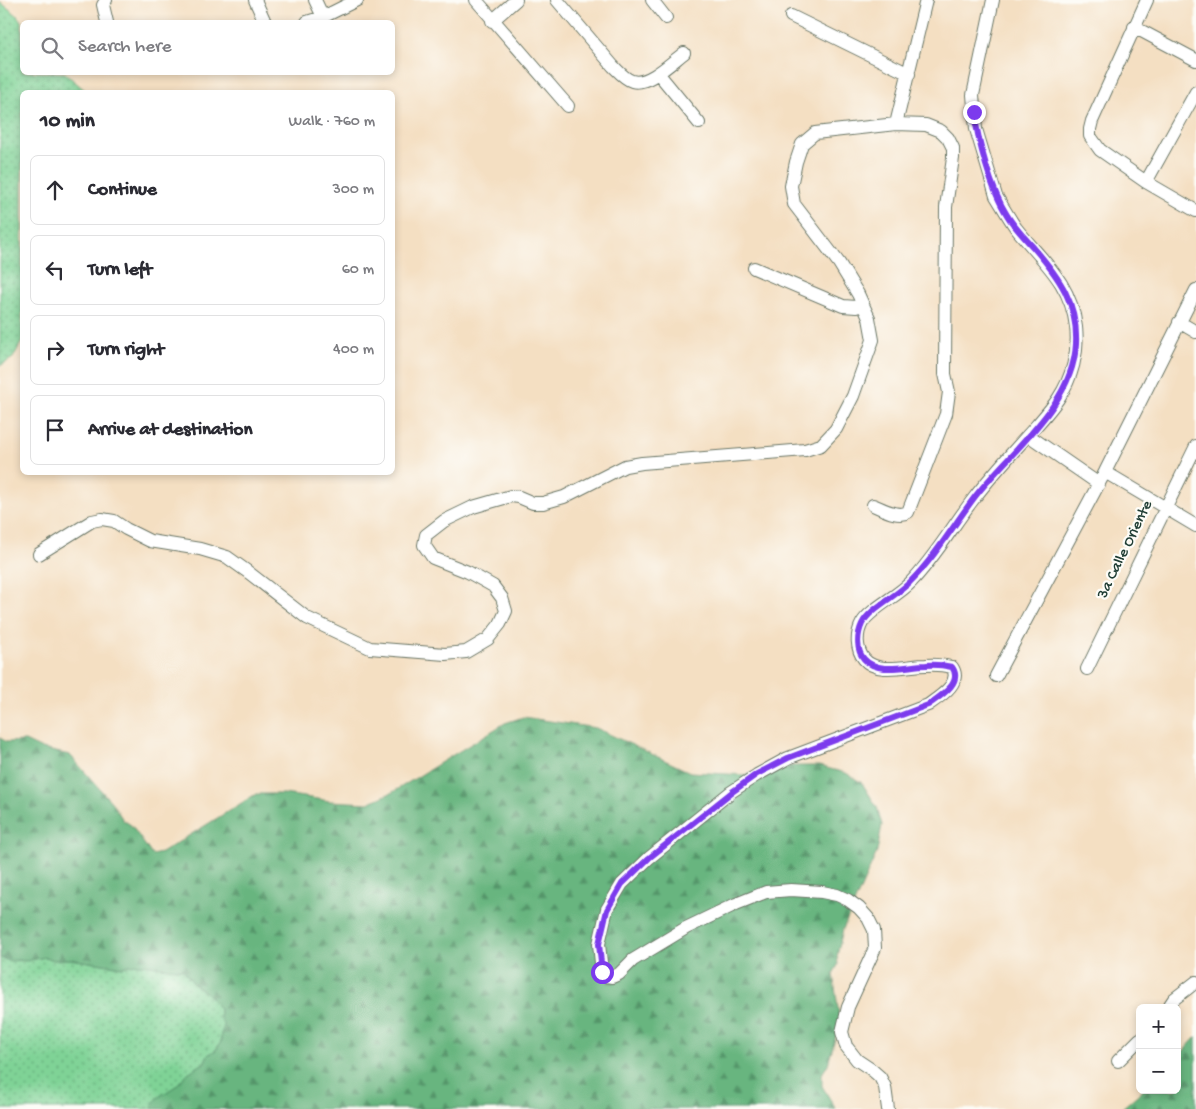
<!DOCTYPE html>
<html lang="en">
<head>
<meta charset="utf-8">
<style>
	body { margin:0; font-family:"Gochi Hand",sans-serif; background:#f7f7f7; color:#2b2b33 }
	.controls { position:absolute; right:15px; bottom:15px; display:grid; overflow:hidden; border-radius:8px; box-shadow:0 2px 8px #0003 }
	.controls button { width:45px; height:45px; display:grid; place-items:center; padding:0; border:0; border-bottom:1px solid #e1e1e2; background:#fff; color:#2b2b33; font:25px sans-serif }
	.stop { position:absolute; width:15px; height:15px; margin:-11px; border:4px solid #7c3aed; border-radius:50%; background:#fff }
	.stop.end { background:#7c3aed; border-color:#fff; box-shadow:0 1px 5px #0008 }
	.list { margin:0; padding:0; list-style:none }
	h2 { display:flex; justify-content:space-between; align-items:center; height:65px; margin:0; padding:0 20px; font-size:21px }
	h2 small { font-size:16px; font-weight:400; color:#7c7c81 }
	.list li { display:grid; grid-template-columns:32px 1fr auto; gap:15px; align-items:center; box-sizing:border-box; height:70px; margin:0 10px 10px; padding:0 10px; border:1px solid #e1e1e2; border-radius:8px }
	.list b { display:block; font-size:19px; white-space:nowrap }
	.list em { font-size:16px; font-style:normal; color:#7c7c81 }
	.icon { flex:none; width:28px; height:28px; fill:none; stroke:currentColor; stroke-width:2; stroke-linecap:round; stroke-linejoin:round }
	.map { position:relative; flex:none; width:1196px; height:1109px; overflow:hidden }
	.search { position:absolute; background:#fff; box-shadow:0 2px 8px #0003; left:20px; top:20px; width:375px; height:55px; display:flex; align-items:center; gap:12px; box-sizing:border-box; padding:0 18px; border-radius:8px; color:#7c7c81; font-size:19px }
	.panel { position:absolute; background:#fff; box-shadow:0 2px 8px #0003; left:20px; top:90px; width:375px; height:385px; border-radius:8px }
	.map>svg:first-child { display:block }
	.green { fill:url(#green-dots); stroke:#4f8865 }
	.forest { fill:url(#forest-firs); stroke:#43795a }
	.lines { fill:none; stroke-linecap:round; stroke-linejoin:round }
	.street-casing { stroke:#6a7666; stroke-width:14 }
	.street { stroke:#fff; stroke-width:12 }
	.route { stroke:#7c3aed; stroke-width:6 }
	.labels { text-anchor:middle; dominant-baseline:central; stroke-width:4.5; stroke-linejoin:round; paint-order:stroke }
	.street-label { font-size:16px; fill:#1f3d34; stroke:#fdfcf7 }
</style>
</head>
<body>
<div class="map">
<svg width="1196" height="1109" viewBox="0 0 1196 1109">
	<defs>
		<pattern id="green-dots" width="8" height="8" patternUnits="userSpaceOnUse" patternTransform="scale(1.25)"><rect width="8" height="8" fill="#7fd396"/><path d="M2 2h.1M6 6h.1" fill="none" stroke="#67ac7b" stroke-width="1.8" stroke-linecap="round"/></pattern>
		<pattern id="forest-firs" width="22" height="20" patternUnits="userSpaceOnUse" patternTransform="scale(1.25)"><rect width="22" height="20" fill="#67b57f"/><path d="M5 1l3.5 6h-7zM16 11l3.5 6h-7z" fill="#549469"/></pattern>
	</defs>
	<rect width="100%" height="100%" fill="#fdfcf7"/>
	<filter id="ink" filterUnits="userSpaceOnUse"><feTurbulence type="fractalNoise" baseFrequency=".02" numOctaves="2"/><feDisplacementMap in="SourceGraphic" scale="10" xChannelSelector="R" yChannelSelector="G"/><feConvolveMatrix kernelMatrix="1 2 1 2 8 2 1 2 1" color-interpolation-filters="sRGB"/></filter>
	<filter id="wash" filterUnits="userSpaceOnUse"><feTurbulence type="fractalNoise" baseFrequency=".0096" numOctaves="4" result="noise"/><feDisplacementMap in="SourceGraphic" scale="20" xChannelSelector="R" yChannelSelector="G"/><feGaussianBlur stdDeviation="1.12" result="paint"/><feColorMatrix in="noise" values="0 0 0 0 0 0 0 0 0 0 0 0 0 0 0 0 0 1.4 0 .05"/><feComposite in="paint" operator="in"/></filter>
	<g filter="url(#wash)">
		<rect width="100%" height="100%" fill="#f4dfc2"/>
		<path class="green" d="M0,2L17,15L22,23V72L65,73L87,92H22V341L13,358L0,366Z
			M45,957L54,960L70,959L123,967C144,959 162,970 183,969L194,984L209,995L220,1009V1018L225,1026L221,1034V1042L216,1050L208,1055L204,1063L188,1073L176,1086L154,1102L152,1109H0V958C15,963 30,960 45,957Z"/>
		<path class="forest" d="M523,717L596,728L690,772L746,775L782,766H819L846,773L862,783L877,807L882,825L877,852L843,929L837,956L838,965L833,974L840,1021L828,1064L822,1074V1086L836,1109H152L154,1102L160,1096L176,1086L188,1073L204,1063L208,1055L216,1050L221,1042V1034L224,1026L220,1018V1009L209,995L194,984L183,969C162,970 144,959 123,967L70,959L54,960L45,957L27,961L18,960L10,961L0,958V738L7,742L25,741L42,749L70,755L113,804L123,820L131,825L152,855L161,853L256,794H284L330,801L368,803L393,792L505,723Z
			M1196,1037V1109H1121L1143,1090H1177V1058Z"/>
	</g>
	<g filter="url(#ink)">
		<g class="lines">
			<g class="street-casing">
				<path id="street" d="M106,0L103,5L107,22
					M255,0L265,22
					M315,0L323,17
					M476,0L568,106
					M557,0L613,66C619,72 625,79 632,81C648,86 672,62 684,53
					M652,0L666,18
					M1147,0L1092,121L1090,129V136L1100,150L1146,182L1196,211
					M791,16L909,74
					M492,21L516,0
					M307,22L323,17L357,0
					M1134,27L1196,60
					M658,73L699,123
					M896,124L926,0
					M1146,182L1196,92
					M754,268L843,306L856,307L863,305
					M1179,322L1196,332
					M1028,435L1099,484
					M1105,472L1196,526
					M39,554L92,521L102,519L114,521L126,529L150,541L200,549L227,557L248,572L307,618L370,648L445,654L466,652L488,639L500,624L506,611L502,598L493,586L468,572L433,558L424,545L426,535L444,521L473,507L511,496L519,497L533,503H543L564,497L625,466L642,463L805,450L821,445L836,429L853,396L873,340L869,318L858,294L839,263L794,204L791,186L796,162L802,144L815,133L896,124L926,125L941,131L948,138L953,148V158L946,207L945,374L949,392L946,414L908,512C898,518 883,509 873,505
					M1087,669L1196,446
					M996,676L1105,472L1196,290
					M1168,1008L1174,999L1196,982
					M1118,1061L1140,1039
					M888,1109L885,1087L880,1077L872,1070L857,1060L846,1046L842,1032L848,1007L875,948L874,930L868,918L859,908L848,900L837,895L822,892L791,890L766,892L736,904L686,928L633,960L619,974L612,977L606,976L602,972L599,944L607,909L622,884L649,858L731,792L757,775L788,758L928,705C939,697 963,683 952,667C943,665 935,664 926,665C908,665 877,675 864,659C856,649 856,634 862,623C870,609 898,596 911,582C936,556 953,525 975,497C994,472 1016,449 1037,425C1044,417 1052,408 1058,399C1072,378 1079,352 1076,327C1071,282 1042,261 1016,228C1009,218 1003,207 996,196L976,129L973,95L993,0"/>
			</g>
			<use href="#street" class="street"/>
		</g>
	</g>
	<g class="lines" filter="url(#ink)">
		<path class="route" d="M602,972L599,944L607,910L622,884L649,858L732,792L757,774L788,758L928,705C939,697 964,683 952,667C943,665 935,664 926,665C908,665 878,675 864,659C856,650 857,635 862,624C870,608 897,596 910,582C935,557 953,526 974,498C1009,452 1073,406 1076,344C1078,303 1059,277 1033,247C1024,237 1014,227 1007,215C991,190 978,141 974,112"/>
	</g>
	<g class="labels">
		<g class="street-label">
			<text transform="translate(1126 550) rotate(-64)">3a Calle Oriente</text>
		</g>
	</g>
</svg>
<div class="controls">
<button>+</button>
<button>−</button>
</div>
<div class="stop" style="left:602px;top:972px"></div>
<div class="stop end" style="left:974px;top:112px"></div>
<div class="search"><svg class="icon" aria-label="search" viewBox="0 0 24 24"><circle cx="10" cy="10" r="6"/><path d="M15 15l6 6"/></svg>Search here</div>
<section class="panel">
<h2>10 min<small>Walk · 760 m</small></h2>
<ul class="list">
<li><svg class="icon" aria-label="ahead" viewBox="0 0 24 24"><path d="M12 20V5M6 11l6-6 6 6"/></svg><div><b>Continue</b></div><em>300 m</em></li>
<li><svg class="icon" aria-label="left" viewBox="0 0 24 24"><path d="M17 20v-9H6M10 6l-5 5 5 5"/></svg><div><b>Turn left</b></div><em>60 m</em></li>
<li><svg class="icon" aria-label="right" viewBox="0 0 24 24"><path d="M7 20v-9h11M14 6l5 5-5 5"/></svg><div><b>Turn right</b></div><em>400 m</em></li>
<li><svg class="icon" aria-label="arrive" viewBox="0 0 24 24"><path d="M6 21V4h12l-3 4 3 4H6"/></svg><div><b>Arrive at destination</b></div></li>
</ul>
</section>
</div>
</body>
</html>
